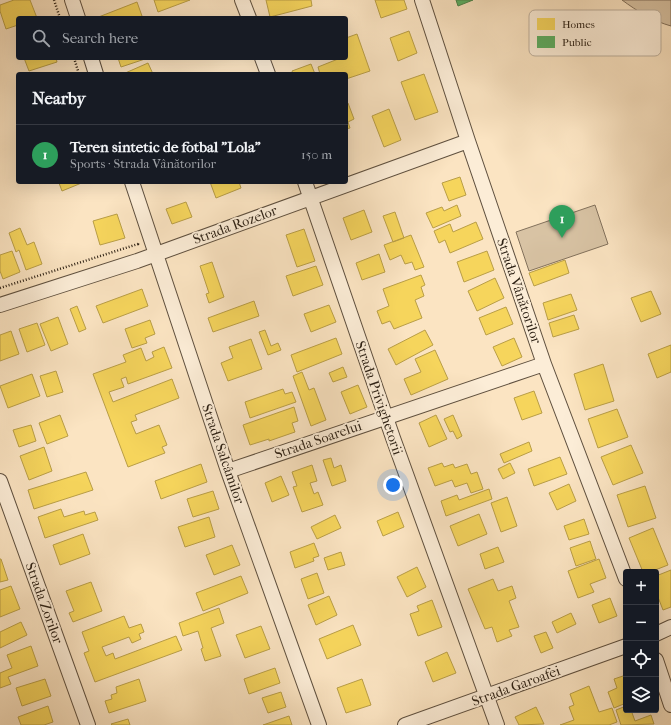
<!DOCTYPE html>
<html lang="en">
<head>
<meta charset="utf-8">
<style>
	body { margin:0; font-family:"IM FELL French Canon",serif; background:#20242c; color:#f1f3f6 }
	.controls { position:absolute; right:12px; bottom:12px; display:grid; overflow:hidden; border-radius:4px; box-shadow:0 4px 16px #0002 }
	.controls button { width:36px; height:36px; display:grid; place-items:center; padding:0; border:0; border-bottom:1px solid #363941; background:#171b24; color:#f1f3f6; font:20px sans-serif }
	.you { position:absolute; left:393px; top:485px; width:14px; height:14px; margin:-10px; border:3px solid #fff; border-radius:50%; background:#1a73e8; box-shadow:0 0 0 6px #1a73e833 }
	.badge { display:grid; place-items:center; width:26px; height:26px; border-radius:50%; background:#c59692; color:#fff; font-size:13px; font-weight:700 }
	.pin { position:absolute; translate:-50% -33px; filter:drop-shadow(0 1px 2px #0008) }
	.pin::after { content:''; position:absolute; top:21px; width:14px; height:12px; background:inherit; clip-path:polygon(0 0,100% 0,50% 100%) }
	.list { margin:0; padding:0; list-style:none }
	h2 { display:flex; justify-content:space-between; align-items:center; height:52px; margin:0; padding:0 16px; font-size:17px }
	h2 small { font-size:13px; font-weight:400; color:#9ea1a6 }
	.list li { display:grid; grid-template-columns:26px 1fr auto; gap:12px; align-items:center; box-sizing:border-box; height:60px; padding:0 16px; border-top:1px solid #363941 }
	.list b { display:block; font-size:15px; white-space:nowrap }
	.list p { margin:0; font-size:13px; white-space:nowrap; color:#9ea1a6 }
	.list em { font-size:13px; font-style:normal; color:#9ea1a6 }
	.icon { flex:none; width:22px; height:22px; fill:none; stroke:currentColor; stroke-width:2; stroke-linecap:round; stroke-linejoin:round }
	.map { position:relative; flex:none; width:671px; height:725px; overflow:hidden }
	.search { position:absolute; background:#171b24; box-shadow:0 4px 16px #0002; left:16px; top:16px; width:332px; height:44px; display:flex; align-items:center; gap:10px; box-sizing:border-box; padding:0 14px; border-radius:4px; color:#9ea1a6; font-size:15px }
	.panel { position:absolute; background:#171b24; box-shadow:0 4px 16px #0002; left:16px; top:72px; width:332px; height:112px; border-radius:4px }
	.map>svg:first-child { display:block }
	.grass { fill:#d8c3a4; stroke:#82715c }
	.homes { fill:#f6d55c; stroke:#b99e46 }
	.public { fill:#5aae61; stroke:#4c834a }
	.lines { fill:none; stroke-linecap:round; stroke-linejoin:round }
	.street-casing { stroke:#5f503f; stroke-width:16 }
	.path { stroke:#2b1f13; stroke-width:2.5; stroke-dasharray:1 2; stroke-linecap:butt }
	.street { stroke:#fcedd7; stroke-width:14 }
	.labels { text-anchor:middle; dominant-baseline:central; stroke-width:4; stroke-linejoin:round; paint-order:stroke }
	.street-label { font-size:14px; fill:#2b1f13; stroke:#fcedd7 }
	.key { fill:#fcedd7; stroke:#bdaf9c; stroke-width:1 }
	.key-label { font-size:11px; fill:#2b1f13 }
</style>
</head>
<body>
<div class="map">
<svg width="671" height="725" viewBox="0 0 671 725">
	<rect width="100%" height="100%" fill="#fbe4c2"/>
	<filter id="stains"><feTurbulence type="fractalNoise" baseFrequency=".005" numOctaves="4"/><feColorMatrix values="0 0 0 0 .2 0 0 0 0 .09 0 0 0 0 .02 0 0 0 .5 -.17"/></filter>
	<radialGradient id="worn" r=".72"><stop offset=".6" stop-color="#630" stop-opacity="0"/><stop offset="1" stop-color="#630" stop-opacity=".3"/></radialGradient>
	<path class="grass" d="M622,0H671V26C653,21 637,11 622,0Z
		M595,205L608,244L529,271L516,232Z"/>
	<path class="homes" d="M14,0H30L37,18H18V25L6,29L0,11V5Z
		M154,0H190L158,12Z
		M266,0H311L312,6L270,17Z
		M375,0H404L407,9L381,18Z
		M137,2L142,16L136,18H96Z
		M409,31L417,53L398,61L390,38Z
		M357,34L370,71L346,79V74H320L318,67L338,59V58H346V38Z
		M24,58H56L57,62L29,71Z
		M118,58H148L121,67Z
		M148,63L153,74H123Z
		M311,64L315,74H293L292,71Z
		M424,74L438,112L415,120L401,82Z
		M348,103L354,119L348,122L350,128L346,129V104Z
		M389,109L401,140L384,147L372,116Z
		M460,177L466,195L449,201L442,183Z
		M61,182H84L62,191L59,183Z
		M210,182H239L241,188L216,198Z
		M186,202L192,217L172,224L166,209Z
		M457,205L461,216L433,228L426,213L442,207L444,211Z
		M364,210L372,232L351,240L343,218Z
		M395,212L404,238L393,242L383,216Z
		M117,214L125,238L100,245L93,221Z
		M476,222L483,239L450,253L445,240L439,243L434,231L450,224L453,232Z
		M20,228L27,245L34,242L42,264L26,270L19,250L16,252L9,233Z
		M304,229L315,261L297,267L286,235Z
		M411,235L424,267L415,270L412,262L405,264L401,255L390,260L384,245Z
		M12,251L20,272L3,279L0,271V255Z
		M487,251L494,270L464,282L457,262Z
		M379,254L385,272L362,280L356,263Z
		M565,260L569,273L534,286L529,273Z
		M212,262L224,297L209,303L206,294L209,293L200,266Z
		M316,266L323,285L293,296L286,276Z
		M421,275L425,285L421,287L424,296L415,300L422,318L394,329L390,321L382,324L377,311L389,306L383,289Z
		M495,278L504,298L477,311L468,291Z
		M142,289L148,306L103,323L96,306Z
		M651,291L661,314L641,322L631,298Z
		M571,294L577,310L548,320L543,303Z
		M254,301L259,316L213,332L208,318Z
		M329,305L336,322L311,332L304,314Z
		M77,306L86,329L79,332L70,309Z
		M506,307L513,324L486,335L479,318Z
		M574,315L579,329L553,337L549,323Z
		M58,317L68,344L51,351L40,324Z
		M150,320L155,334L145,338L147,343L132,348L125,329Z
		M37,323L45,345L27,352L19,329Z
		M265,330L271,346L278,343L281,350L268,355L259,332Z
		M425,330L433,345L396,365L388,349Z
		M11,331L19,354L0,361V335Z
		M336,338L342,354L297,372L291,355Z
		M514,338L522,357L502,366L493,347Z
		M251,339L262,369L228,381L221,363L233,358L229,347Z
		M671,345V372L657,378L648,354Z
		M164,347L172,368L128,384L126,377L121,379L124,387L109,392L113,402L172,379L179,398L135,415L137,420L131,422L136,434L159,425L167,445L162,447L165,453L128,467L93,374L126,362L123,355L141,348L146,361L154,357L152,352Z
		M435,350L448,379L411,395L404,379L421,372L415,359Z
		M603,364L614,401L585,410L574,374Z
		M343,367L347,377L333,382L329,373Z
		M56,371L63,392L47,397L40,376Z
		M302,372L309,390L314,388L326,420L311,426L293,376Z
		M32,374L40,396L8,408L0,386Z
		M358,385L367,407L350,414L341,392Z
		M283,389L285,394L292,392L296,402L250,418L245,402Z
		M534,391L542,413L522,420L514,398Z
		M294,407L298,421L292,423L295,432L269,441V439L250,445L243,425Z
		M617,409L628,437L598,448L588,419Z
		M60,415L68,436L47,444L39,423Z
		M436,415L447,439L429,447L419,423Z
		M453,415L462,436L457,439L453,431L450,432L444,419Z
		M31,425L36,441L19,447L13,430Z
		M529,442L532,451L504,463L500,454Z
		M631,445L643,473L613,485L601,457Z
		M44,447L52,471L29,480L20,456Z
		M560,457L567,474L534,486L528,469Z
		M331,458L334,468L341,465L346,481L332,486L323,460Z
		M442,463L444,467L453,464L455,468L467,464L471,474L477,472L483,489L471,493L467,483L455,487L452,480L435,486L428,468Z
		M510,463L515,473L503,479L498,469Z
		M201,464L207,482L161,499L155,481Z
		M312,465L317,481L310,483L314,494L318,492L323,505L302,512L293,487L297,486L292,472Z
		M86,472L93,490L34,509L28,490Z
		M281,476L289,495L272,502L265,483Z
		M569,484L576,501L557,510L549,493Z
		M645,486L656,518L628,527L617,495Z
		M489,489L492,499L446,516L441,501L457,495L459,500Z
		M213,491L219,509L193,517L187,499Z
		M507,497L517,526L501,532L491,503Z
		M61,509L64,517L84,511L85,515L95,512L98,520L45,538L38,517Z
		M398,512L404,527L383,536L377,521Z
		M479,514L487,534L458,546L450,526Z
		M335,515L341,528L317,539L311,527Z
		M209,517L215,537L185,547L178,527Z
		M584,519L589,534L569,540L564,526Z
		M653,528L668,565L650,572H643L629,538Z
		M83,534L90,554L60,565L53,545Z
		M590,541L596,559L576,566L570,548Z
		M314,543L319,556L313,558L314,561L295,568L290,552Z
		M232,545L240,565L214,575L206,555Z
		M498,547L504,562L485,569L480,554Z
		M341,552L345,565L328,570L324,558Z
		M0,559H1L8,580L0,582Z
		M599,559L606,578L590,584L594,592L578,598L568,571Z
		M417,567L426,587L407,597L397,577Z
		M671,570V607L663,610L656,592V576Z
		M317,573L324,593L308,599L301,579Z
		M241,576L248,593L203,611L196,593Z
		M493,579L498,591L512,586L516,598L509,601L519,627L509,630L512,636L497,642L492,627L485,629L468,589Z
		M91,582L102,611L73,622L69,613L74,611L66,591Z
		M11,586L20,609L0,617V590Z
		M329,596L337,615L316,625L308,605Z
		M610,598L617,616L599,623L592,605Z
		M432,600L442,627L418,636L410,614L419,611L417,606Z
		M219,608L224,623L211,628L221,656L205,661L201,649L203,648L198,631L183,636L179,623Z
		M571,613L576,624L557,633L552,622Z
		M124,616L129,628L141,624L144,632L139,634L141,639L132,643L129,637L102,647L106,656L113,653L115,659L176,636L182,650L95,682L84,653L89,651L82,632Z
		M21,622L27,635L0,648V632Z
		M353,625L361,645L327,659L319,639Z
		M261,626L270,649L245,658L236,635Z
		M546,632L553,648L541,653L534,636Z
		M31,646L38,666L8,677L11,684L0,688V673L12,668L7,655Z
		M447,652L456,673L433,682L425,662Z
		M275,668L280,683L249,694L244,679Z
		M626,675V703L614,708L608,692L617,688L614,679Z
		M45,679L51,696L22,706L16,688Z
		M139,679L146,701L109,713L105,701L112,699L111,695L117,693L116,687Z
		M362,679L371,705L346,713L337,688Z
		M589,686L599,712L612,708L617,722L609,725H560L574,720L569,707L574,705L570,694Z
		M281,692L286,707L268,713L262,698Z
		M48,706L53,722L44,725H21L18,717Z
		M626,706V710H631L635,721L651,715L654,724L621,725L616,710Z
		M536,707L544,724L519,725L515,717Z
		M289,716L292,725H263Z
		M128,719L130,725H112L111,724Z"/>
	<path class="public" d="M456,0H473L458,6Z"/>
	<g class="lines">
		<g class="street-casing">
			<path id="street" d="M72,0L78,18
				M242,0L249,18
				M422,0L468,141L544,364L626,579
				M91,58L96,74
				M262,58L268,74
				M132,182L228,471L319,725
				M305,182L393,438L497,725
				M0,305L137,261L468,141
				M228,471L544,364
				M0,481L88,725
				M656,634L671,627
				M656,660L671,705
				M405,725L626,646"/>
		</g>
		<path class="path" d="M54,0L60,18
			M74,58L79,74
			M0,288L138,244L137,243"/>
		<use href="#street" class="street"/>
	</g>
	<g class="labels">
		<g class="street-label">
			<text transform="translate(235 225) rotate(-20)">Strada Rozelor</text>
			<text transform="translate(519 291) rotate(71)">Strada Vânătorilor</text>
			<text transform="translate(379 398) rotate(71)">Strada Privighetorii</text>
			<text transform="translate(318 440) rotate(-19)">Strada Soarelui</text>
			<text transform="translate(223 454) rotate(71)">Strada Salcâmilor</text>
			<text transform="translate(44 603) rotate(70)">Strada Zorilor</text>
			<text transform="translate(516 686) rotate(-20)">Strada Garoafei</text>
		</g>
	</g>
	<rect x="529" y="10" width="132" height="46" rx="6" class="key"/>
	<rect x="537" y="18" width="18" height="12" fill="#f6d55c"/>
	<rect x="537" y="36" width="18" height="12" fill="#5aae61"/>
	<g class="key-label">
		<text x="562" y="28">Homes</text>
		<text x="562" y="46">Public</text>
	</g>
	<rect width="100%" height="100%" filter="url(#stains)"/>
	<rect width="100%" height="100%" fill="url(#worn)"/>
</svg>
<div class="controls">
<button>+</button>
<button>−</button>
<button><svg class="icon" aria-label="locate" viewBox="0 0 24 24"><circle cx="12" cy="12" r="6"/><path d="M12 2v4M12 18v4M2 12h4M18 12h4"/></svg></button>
<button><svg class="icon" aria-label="layers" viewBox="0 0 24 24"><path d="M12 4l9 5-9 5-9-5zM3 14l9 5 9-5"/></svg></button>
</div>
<div class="you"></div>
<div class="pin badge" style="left:562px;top:238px;background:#2e9e5b">1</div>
<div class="search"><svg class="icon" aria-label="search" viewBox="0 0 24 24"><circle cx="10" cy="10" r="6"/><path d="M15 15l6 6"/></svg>Search here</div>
<section class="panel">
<h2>Nearby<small></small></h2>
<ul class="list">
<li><span class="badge" style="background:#2e9e5b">1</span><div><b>Teren sintetic de fotbal &quot;Lola&quot;</b><p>Sports · Strada Vânătorilor</p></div><em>150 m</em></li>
</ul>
</section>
</div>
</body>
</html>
